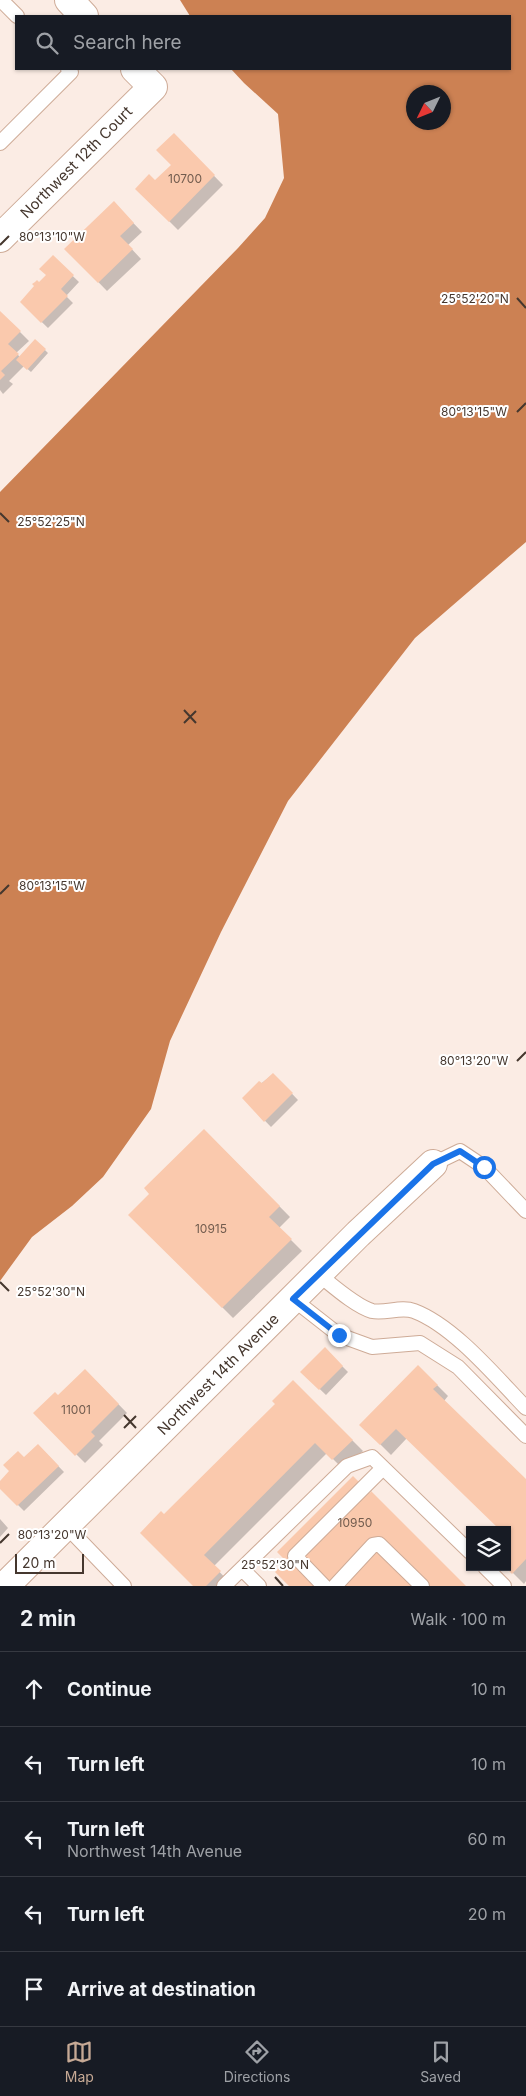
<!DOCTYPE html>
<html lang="en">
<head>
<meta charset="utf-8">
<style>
	body { margin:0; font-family:Inter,sans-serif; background:#20242c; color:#f1f3f6 }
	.controls { position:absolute; right:15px; bottom:15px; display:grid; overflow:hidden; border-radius:0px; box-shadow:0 1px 4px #0004 }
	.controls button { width:45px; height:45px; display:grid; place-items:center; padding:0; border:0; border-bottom:1px solid #363941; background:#171b24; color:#f1f3f6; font:25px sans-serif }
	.compass { position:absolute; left:406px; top:85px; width:45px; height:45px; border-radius:50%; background:#171b24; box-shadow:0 1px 4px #0004; rotate:227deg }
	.scale { position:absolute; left:15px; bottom:12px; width:69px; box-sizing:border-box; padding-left:5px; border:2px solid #45372e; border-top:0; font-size:14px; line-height:18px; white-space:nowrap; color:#45372e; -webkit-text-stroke:4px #fff; paint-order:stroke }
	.stop { position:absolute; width:15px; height:15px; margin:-11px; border:4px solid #1a73e8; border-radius:50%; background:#fff }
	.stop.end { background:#1a73e8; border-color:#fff; box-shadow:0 1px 5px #0008 }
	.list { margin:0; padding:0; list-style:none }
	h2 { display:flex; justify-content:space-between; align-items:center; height:65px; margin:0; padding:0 20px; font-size:21px }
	h2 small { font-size:16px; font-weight:400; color:#9ea1a6 }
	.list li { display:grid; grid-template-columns:32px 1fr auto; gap:15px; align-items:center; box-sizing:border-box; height:75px; padding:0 20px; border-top:1px solid #363941 }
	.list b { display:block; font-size:19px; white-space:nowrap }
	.list p { margin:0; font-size:16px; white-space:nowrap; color:#9ea1a6 }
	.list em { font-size:16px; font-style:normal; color:#9ea1a6 }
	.icon { flex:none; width:28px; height:28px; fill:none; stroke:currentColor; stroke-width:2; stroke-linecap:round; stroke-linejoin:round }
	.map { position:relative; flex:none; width:526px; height:1586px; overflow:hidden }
	.search { position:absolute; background:#171b24; box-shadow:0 1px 4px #0004; left:15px; right:15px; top:15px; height:55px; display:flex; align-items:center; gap:12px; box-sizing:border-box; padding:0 18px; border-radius:0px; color:#9ea1a6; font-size:19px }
	.sheet { height:440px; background:#171b24 }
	nav { display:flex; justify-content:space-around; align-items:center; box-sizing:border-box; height:70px; border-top:1px solid #363941; background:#171b24; font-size:14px; color:#9ea1a6 }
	nav a { display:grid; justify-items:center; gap:2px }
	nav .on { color:#c6a995 }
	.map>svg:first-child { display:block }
	.water { fill:#cc8153; fill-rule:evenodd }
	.shadow { fill:#0003 }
	.building { fill:#fac9ad }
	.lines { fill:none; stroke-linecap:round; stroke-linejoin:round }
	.lane-casing { stroke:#ceab97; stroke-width:16 }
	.street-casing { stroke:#ceab97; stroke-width:30 }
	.lane { stroke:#fff; stroke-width:14 }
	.street { stroke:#fff; stroke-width:28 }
	.route { stroke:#1a73e8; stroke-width:6 }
	.ticks { fill:none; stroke:#45372e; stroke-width:2 }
	.labels { text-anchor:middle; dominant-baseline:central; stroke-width:4; stroke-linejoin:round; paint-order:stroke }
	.number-label { font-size:12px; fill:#725c4e }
	.street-label { font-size:15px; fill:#45372e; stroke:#fff }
	.ticks-label { font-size:12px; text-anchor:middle; fill:#45372e; stroke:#fff; stroke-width:4; stroke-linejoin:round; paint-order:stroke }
</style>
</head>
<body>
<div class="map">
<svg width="526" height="1586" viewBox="0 0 526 1586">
	<rect width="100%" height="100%" fill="#fbece4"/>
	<path class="water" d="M180,0H526V542L415,638L288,801L221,932L170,1041L151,1109L103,1177L72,1206L32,1237L0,1281V492L238,248L265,218L284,178L278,114L244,83L231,69H510V16H190ZM414,92H444V122H414Z"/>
	<path class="shadow" d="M174,135L223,185L178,230L137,189L155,182L172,165Z
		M114,203L142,232L128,245L141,259L107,291L66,249Z
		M53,257L79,282L66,296L73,303L48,328L21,302L47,275Z
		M0,312L29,341L16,353L20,357L35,340L48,353L31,372L24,366L9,381L13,384L3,394L0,390Z
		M273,1074L298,1100L271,1127L243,1098Z
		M204,1130L290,1217L279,1228L302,1251L233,1318L130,1215L151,1194Z
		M325,1349L348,1372L326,1395L302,1372Z
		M418,1366L448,1396L444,1401L526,1481V1581L524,1584L507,1567V1530L407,1438L391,1455L361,1425Z
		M85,1370L127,1413L99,1441L103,1445L85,1463L35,1413L59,1397Z
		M293,1381L363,1451L344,1470L327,1453L214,1566L230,1583L228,1586H195L164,1516L276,1404Z
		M38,1445L64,1472L24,1511L0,1487V1483Z
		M0,1519L8,1528L0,1537Z"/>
	<path class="building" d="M174,133L215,175L169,222L135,189L149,174L155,180L171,165L156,150Z
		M114,201L134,223L120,236L133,249L98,283L64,249Z
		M53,255L74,275L61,289L68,296L41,323L20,302L34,286L32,284L35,282L37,280L39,282L46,275L39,269Z
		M0,311L21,331L8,344L19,354L1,371L5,375L0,380Z
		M35,339L46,349L27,370L16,360Z
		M273,1073L293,1093L264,1122L242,1098L259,1081L262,1083Z
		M204,1129L280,1206L269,1217L292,1239L222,1308L128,1215L149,1194L144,1188Z
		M325,1347L343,1366L319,1390L300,1372Z
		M418,1365L438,1385L433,1389L526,1479V1559L512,1574L505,1567H507V1530H500L396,1429L380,1445L359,1425Z
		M85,1369L119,1404L91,1432L95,1436L75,1456L33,1413L55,1392L58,1395Z
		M293,1380L353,1440L332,1460L315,1443L204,1555L221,1571L206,1586H193L140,1533L161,1511L164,1514L275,1404L272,1401Z
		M38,1444L59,1466L17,1506L0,1489V1481L9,1471L3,1465L18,1451L24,1457Z
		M353,1476L370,1493L371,1491L466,1586H289L275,1572L286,1561L277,1552Z"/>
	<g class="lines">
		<g class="lane-casing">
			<path id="lane" d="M1,0L17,16
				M0,143L71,72L68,69
				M433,1164L460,1151L484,1167L526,1211
				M318,1274C332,1285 355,1306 372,1311C385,1314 401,1306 414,1311C454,1326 496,1377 526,1408
				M293,1299L339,1335L372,1347L420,1343L458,1367L526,1436
				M66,1526L124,1586
				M485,1567L504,1586
				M242,1569L259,1586
				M224,1586L347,1466L372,1457L470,1552
				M324,1586L295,1556L383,1468
				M335,1586L373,1545L379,1544L422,1586"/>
		</g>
		<g class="street-casing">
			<path id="street" d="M69,0L84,16
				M0,238L153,87L135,69
				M5,1586L358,1234L433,1164"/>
		</g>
		<use href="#lane" class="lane"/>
		<use href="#street" class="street"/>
	</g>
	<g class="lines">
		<path class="route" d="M339,1335L293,1299L433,1164L460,1151L484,1167"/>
	</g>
	<path class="ticks" d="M0,245L9,236M517,298L526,308M517,412L526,403M0,513L9,522M184,710L196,723M184,723L196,711M0,894L9,885M517,1061L526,1052M0,1282L9,1291M124,1415L136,1428M124,1428L136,1416M0,1543L9,1534M275,1577L283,1586"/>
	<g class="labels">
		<g class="number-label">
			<text x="185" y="178">10700</text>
			<text x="211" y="1228">10915</text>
			<text x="76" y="1409">11001</text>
			<text x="355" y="1522">10950</text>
		</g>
		<g class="street-label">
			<text transform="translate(76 162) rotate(-45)">Northwest 12th Court</text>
			<text transform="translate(218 1374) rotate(-45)">Northwest 14th Avenue</text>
		</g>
	</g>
	<g class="ticks-label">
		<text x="52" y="241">80°13'10"W</text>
		<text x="475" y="303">25°52'20"N</text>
		<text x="474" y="416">80°13'15"W</text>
		<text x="51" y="526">25°52'25"N</text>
		<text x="52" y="890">80°13'15"W</text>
		<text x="474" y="1065">80°13'20"W</text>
		<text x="51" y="1296">25°52'30"N</text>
		<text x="52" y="1539">80°13'20"W</text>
		<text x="275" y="1569">25°52'30"N</text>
	</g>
</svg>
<div class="controls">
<button><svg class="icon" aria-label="layers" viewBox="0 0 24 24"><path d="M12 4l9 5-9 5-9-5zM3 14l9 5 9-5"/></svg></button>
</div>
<svg class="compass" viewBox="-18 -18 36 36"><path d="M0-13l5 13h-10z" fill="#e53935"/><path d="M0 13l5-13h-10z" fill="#9ea1a6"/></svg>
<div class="scale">20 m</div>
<div class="stop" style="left:484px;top:1167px"></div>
<div class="stop end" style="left:339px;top:1335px"></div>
<div class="search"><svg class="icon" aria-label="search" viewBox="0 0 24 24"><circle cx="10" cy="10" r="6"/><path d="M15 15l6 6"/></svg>Search here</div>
</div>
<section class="sheet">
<h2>2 min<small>Walk · 100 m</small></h2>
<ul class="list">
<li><svg class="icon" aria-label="ahead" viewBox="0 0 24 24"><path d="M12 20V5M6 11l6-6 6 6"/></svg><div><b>Continue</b></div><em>10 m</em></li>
<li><svg class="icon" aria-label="left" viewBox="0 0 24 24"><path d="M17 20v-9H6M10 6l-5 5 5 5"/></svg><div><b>Turn left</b></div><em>10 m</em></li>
<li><svg class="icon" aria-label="left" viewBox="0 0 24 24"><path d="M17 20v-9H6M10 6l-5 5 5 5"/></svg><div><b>Turn left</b><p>Northwest 14th Avenue</p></div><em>60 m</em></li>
<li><svg class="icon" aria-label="left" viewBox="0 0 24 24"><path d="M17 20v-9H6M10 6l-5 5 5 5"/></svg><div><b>Turn left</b></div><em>20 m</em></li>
<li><svg class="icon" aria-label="arrive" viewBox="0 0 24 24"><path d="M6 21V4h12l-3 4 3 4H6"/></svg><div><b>Arrive at destination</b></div></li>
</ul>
</section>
<nav>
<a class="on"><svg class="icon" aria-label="map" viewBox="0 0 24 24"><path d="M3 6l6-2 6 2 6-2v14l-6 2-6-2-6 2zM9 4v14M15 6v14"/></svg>Map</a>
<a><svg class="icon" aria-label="directions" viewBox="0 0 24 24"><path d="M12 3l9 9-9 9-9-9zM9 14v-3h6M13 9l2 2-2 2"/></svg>Directions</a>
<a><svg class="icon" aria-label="saved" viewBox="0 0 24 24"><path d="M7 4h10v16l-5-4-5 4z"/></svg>Saved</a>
</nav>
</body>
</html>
